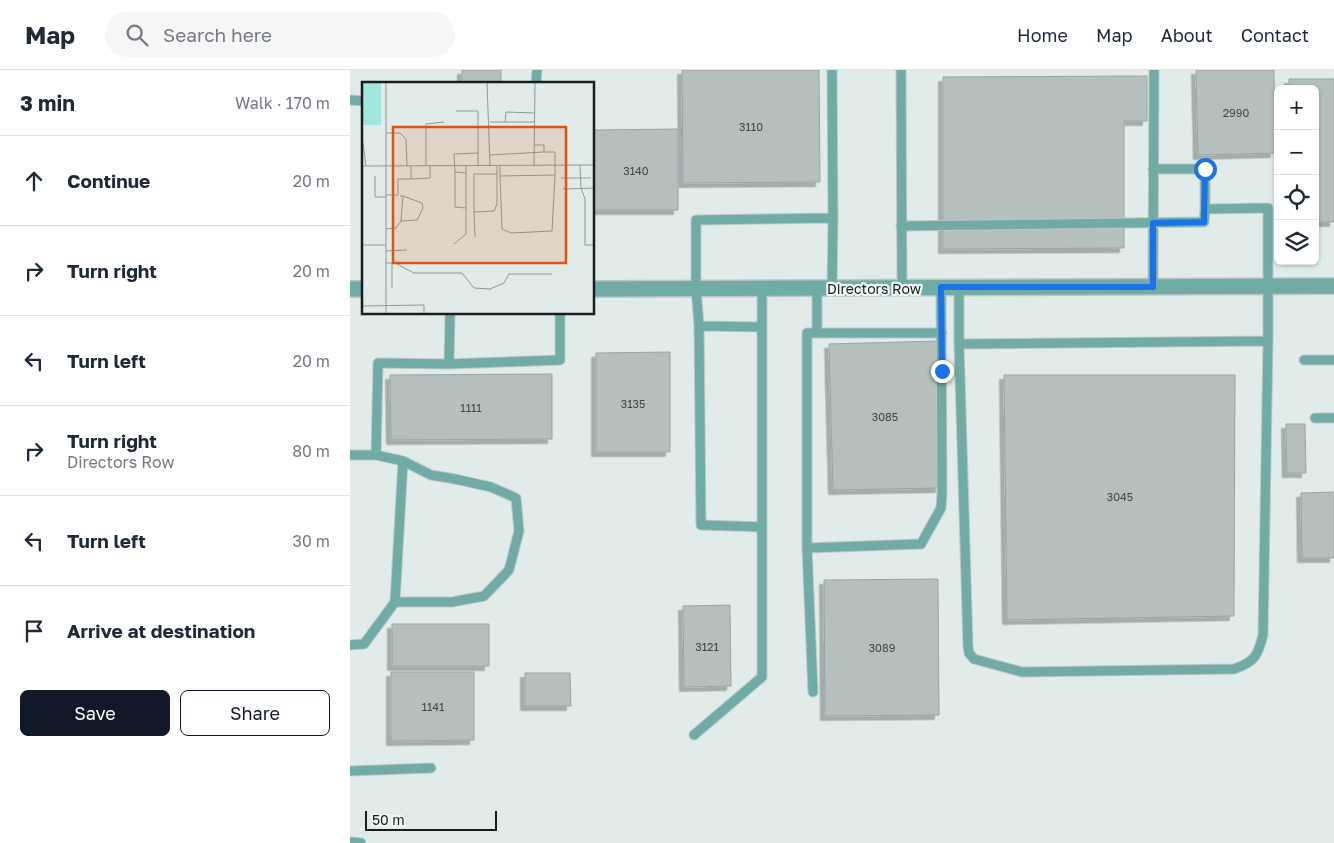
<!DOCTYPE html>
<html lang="en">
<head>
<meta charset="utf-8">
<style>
	body { margin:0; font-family:"Golos Text",sans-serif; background:#f6f6f7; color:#1f2937 }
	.controls { position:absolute; right:15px; top:15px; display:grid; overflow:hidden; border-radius:8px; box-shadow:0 1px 4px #0004 }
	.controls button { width:45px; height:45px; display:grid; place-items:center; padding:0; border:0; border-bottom:1px solid #e0e1e3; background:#fff; color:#1f2937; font:25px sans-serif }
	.scale { position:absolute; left:15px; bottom:12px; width:132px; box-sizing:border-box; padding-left:5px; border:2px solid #191d1c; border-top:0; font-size:14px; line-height:18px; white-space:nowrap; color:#191d1c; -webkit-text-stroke:4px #edf8f7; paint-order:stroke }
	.stop { position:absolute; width:15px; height:15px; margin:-11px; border:4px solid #1a73e8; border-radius:50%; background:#fff }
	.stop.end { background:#1a73e8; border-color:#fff; box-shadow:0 1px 5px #0008 }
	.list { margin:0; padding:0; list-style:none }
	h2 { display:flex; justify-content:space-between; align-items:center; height:65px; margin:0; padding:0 20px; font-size:21px }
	h2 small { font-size:16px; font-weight:400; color:#747a83 }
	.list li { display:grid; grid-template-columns:32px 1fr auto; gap:15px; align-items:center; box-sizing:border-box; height:90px; padding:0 20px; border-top:1px solid #e0e1e3 }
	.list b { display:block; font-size:19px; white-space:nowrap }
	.list p { margin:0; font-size:16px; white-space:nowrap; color:#747a83 }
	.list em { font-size:16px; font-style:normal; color:#747a83 }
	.actions { display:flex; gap:10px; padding:15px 20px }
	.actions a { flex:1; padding:11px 0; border:1px solid #111827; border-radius:8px; text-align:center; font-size:18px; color:#111827 }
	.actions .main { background:#111827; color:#fff }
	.icon { flex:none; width:28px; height:28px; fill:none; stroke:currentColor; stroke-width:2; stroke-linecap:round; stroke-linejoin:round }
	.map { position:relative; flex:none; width:984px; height:773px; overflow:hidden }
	header { display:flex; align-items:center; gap:30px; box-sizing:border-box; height:70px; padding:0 25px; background:#fff; border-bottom:1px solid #e0e1e3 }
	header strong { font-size:24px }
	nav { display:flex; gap:28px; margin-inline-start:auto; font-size:18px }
	.search { width:350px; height:45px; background:#f6f6f7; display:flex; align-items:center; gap:12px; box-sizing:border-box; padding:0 18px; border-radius:28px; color:#747a83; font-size:19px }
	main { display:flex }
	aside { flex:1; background:#fff }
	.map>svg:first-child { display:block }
	.building { fill:#b5c0be; stroke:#9aa4a3; filter:url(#shadow) }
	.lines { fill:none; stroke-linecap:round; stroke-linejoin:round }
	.lane-casing { stroke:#bcc6c5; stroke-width:11 }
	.street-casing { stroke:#bcc6c5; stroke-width:18 }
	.lane { stroke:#70aba5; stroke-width:9 }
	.street { stroke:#70aba5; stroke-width:15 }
	.route { stroke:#1a73e8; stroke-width:6 }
	.labels { text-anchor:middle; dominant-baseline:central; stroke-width:4.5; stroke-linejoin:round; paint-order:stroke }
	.number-label { font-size:11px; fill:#404644 }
	.street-label { font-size:14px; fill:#191d1c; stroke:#edf8f7 }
	.inset-road { fill:none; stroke:#909998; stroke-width:1 }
	.view { fill:#de560d; fill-opacity:0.15; stroke:#de560d; stroke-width:2.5 }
	.inset-edge { fill:none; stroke:#191d1c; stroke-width:2.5 }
</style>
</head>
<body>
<header>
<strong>Map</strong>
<div class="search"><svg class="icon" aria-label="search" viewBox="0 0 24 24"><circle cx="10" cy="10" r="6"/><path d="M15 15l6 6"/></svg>Search here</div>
<nav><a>Home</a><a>Map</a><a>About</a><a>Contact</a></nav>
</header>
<main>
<aside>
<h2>3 min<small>Walk · 170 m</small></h2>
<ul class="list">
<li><svg class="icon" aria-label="ahead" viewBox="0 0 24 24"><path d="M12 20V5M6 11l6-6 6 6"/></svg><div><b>Continue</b></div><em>20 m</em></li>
<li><svg class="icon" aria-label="right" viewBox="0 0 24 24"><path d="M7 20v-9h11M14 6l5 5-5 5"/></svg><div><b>Turn right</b></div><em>20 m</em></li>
<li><svg class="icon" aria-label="left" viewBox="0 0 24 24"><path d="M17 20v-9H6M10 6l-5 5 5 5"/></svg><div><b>Turn left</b></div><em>20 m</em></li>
<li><svg class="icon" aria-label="right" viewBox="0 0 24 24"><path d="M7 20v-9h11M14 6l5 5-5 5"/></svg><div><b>Turn right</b><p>Directors Row</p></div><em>80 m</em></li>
<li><svg class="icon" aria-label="left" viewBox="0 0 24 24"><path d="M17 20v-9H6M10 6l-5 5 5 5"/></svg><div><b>Turn left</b></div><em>30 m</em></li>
<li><svg class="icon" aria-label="arrive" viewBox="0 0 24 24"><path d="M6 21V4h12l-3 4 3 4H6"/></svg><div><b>Arrive at destination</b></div></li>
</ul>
<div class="actions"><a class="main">Save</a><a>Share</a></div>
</aside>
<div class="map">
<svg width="984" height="773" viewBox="0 0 984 773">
	<defs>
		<filter id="shadow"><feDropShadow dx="-4.5" dy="4.5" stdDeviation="0" flood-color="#0004"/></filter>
	</defs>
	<rect width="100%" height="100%" fill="#e0ebea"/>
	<path class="building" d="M112,0H151V14H112Z
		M332,0H469L470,112L333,113Z
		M846,0H924L925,83L848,85Z
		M797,6V51H774V178L593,179V7Z
		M939,9H984V152H965V19H939Z
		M328,59V140H244V60Z
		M587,271L590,418L483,420L479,274Z
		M320,282V382H246V283Z
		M202,304V369L41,370L40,305Z
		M654,305H885L884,546L657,550Z
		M936,354H955L956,403H937Z
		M984,422V488H952L951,423Z
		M588,509L589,645L475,646L474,510Z
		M380,535L381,616L334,617L333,536Z
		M42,554H139V596H42Z
		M41,602H124V670L41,671Z
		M175,603H220L221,636H175Z"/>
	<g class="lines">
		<g class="lane-casing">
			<path id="lane" d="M482,0L483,148
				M551,0L552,217
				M186,14L187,0
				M0,30L14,31
				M551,156L854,152L855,139
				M591,217L592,423L591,438L571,474L457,478V263H592
				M609,217V274L918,271V138L855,139V99H803
				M803,217L804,0
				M467,218V263
				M349,256L351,455L412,457
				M412,257L349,256L346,218V150L483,148L482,218
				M609,274L618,576L619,583L624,589L672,602L884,599C905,592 908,585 913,565L918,271
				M954,290H984
				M99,294L210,290V244
				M965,348H984
				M0,385H26L28,293L99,294L100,244
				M457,478L463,622
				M45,532H102L134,526L159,500L169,461L166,428L141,417L105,409L81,405L53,391
				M0,575L14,574L45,532L53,391L26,385
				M344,665L412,607V218
				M0,701L81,698
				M0,772L11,773"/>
		</g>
		<g class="street-casing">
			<path id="street" d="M0,219H14
				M244,219L984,216"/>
		</g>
		<use href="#lane" class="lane"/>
		<use href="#street" class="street"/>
	</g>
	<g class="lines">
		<path class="route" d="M592,301L591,217H803V153L854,152L855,99"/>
	</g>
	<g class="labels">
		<g class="number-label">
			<text x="886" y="42">2990</text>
			<text x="401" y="56">3110</text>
			<text x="286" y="100">3140</text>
			<text x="283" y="333">3135</text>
			<text x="121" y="337">1111</text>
			<text x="535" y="346">3085</text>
			<text x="770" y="426">3045</text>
			<text x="357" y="576">3121</text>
			<text x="532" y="577">3089</text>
			<text x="83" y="636">1141</text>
		</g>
		<g class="street-label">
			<text x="524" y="218">Directors Row</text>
		</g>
	</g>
	<g transform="translate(12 12)">
		<rect width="232" height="232" fill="#e0ebea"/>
		<path d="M19,0V43H0V1Z" fill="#a1e6df"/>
		<path class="inset-road" d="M24,0V232M125,0L128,84M94,29H116V71M128,40H173M143,40L144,30L173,31M24,51H38L44,57L45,84M1,61L4,84M128,73L182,70M172,83L173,0M218,83L219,106L223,117V163H233M0,84L233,83M64,84V42L82,40M135,84V122L132,129L112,130V92H135M138,84V94L193,93V70H182V63H173M93,90V125L104,126M104,91L93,90L92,72L116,71V84M13,94V115H24M138,94L140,147L149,151L190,149L193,93M199,96H229M49,97L68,96V84M201,107L233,106M24,113H36V97H49V84M112,130L113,155M39,139L55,138L61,126L60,121L41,114M24,147L34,146L39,139L41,114H38M92,162L104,152V84M0,163H24M24,169L45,168M24,181H33L52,191H100L112,206L128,207L142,201L147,192H190M30,181V206M0,224L62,223V232"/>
		<path class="view" d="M31,45H204V181H31Z"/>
		<rect width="232" height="232" class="inset-edge"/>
	</g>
</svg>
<div class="controls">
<button>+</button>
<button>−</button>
<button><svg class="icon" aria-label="locate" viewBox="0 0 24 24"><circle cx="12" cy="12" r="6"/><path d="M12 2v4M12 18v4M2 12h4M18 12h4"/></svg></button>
<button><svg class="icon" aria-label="layers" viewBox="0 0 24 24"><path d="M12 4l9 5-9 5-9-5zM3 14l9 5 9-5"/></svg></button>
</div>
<div class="scale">50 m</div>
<div class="stop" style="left:855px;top:99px"></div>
<div class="stop end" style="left:592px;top:301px"></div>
</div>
</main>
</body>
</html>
